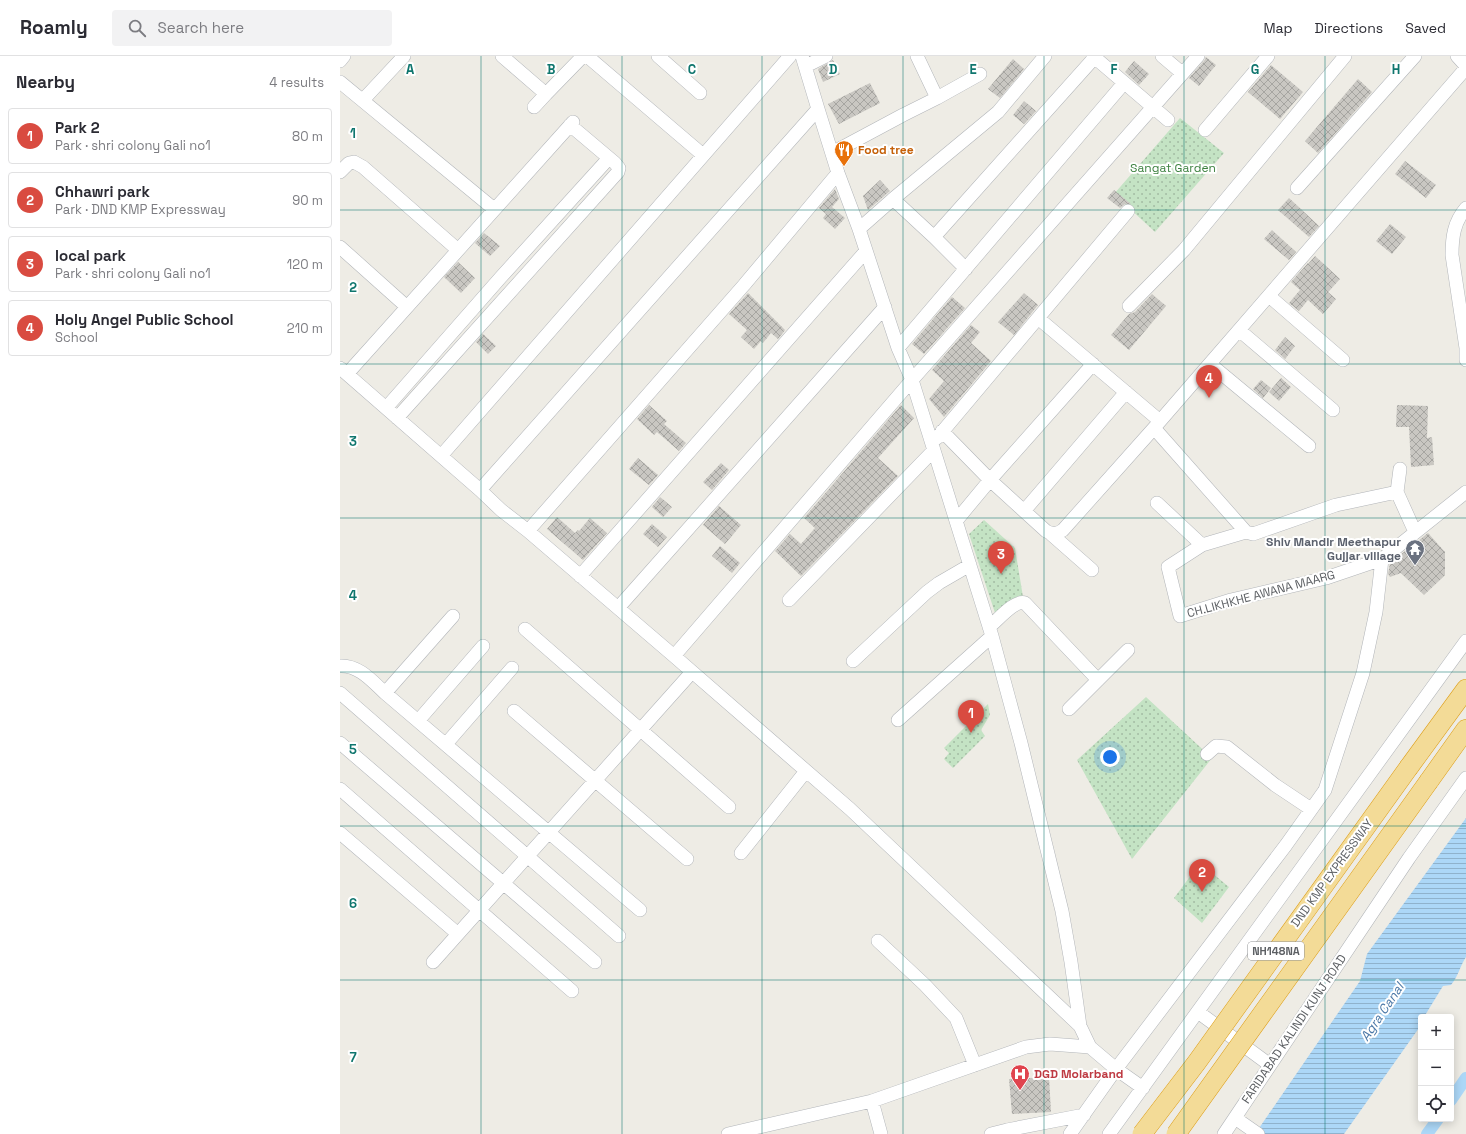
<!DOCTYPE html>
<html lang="en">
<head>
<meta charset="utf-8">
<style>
	body { margin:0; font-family:"Space Grotesk",sans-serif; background:#f2f2f3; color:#2b2b33 }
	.controls { position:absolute; right:12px; bottom:12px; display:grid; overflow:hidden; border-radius:4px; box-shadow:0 2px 10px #0003 }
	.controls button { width:36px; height:36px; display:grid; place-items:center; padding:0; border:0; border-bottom:1px solid #e1e1e2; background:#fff; color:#2b2b33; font:20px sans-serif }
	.you { position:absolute; left:770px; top:701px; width:14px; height:14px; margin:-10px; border:3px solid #fff; border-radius:50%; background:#1a73e8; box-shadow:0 0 0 6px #1a73e833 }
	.badge { display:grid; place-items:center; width:26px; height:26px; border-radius:50%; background:#d94b40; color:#fff; font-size:13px; font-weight:700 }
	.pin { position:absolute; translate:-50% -33px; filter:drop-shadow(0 1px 2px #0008) }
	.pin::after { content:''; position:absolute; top:21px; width:14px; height:12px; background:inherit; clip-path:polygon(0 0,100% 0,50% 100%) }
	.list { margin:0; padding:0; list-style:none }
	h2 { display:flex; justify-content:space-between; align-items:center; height:52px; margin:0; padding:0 16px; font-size:17px }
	h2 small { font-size:13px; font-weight:400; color:#7c7c81 }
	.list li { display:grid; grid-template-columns:26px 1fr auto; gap:12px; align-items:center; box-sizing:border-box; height:56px; margin:0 8px 8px; padding:0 8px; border:1px solid #e1e1e2; border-radius:4px }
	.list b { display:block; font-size:15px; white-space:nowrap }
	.list p { margin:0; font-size:13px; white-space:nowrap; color:#7c7c81 }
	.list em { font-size:13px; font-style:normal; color:#7c7c81 }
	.icon { flex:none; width:22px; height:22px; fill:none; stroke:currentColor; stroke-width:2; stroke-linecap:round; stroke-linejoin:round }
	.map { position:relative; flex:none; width:1126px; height:1078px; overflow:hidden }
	header { display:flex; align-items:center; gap:24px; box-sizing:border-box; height:56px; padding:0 20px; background:#fff; border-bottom:1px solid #e1e1e2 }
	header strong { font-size:19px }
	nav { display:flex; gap:22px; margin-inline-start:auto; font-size:14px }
	.search { width:280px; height:36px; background:#f2f2f3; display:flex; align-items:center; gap:10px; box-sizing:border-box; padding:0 14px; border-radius:4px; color:#7c7c81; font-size:15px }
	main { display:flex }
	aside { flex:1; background:#fff }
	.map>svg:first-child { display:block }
	.grass { fill:url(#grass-dots) }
	.water { fill:url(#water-rules) }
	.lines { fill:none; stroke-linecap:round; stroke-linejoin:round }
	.canal { stroke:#acd7f7; stroke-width:12 }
	.building { fill:url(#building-cross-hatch) }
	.minor-casing { stroke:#b2b5b9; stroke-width:14 }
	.highway-casing { stroke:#dd9e16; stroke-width:20 }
	.minor { stroke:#fff; stroke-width:13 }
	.highway { stroke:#f3db97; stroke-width:19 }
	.highway-bridge-casing { stroke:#dd9e16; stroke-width:20; stroke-linecap:butt }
	.highway-bridge { stroke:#f3db97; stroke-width:19 }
	.grid { fill:none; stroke:#0f766e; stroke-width:1; stroke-opacity:0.55 }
	.labels { text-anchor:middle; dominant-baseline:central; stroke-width:4; stroke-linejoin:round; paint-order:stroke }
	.shield { fill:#fff; stroke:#8e9092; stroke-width:1 }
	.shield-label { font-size:11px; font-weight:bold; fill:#5d6064 }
	.food-label { font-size:12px; font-weight:bold; fill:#c56008; stroke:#fff; text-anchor:start }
	.park-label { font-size:12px; fill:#3e8241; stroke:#fff }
	.worship-label { font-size:12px; font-weight:bold; fill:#5b616d; stroke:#fff; text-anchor:end }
	.street-label { font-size:12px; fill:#5d6064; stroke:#fff }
	.health-label { font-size:12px; font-weight:bold; fill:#be3a42; stroke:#fff; text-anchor:start }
	.water-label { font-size:13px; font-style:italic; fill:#4b78a7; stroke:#fff }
	.grid-label { font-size:13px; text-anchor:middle; font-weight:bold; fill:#0f766e; stroke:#fff; stroke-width:4; stroke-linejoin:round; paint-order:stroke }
</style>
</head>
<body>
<header>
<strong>Roamly</strong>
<div class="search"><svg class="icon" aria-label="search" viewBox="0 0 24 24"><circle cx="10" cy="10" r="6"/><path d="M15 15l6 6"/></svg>Search here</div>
<nav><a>Map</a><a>Directions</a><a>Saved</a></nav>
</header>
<main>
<aside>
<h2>Nearby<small>4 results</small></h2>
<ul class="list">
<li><span class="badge">1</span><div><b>Park 2</b><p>Park · shri colony Gali no1</p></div><em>80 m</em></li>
<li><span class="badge">2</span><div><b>Chhawri park</b><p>Park · DND KMP Expressway</p></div><em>90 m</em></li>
<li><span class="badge">3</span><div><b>local park</b><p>Park · shri colony Gali no1</p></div><em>120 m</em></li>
<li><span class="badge">4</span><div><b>Holy Angel Public School</b><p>School</p></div><em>210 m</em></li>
</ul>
</aside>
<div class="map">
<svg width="1126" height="1078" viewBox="0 0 1126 1078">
	<defs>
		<pattern id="grass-dots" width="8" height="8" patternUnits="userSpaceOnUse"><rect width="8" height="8" fill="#c4e3c4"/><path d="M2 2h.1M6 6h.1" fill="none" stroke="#a2bba3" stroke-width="1.8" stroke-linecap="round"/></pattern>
		<pattern id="water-rules" width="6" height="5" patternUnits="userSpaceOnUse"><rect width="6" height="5" fill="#acd7f7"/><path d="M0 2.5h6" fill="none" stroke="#8fb2cc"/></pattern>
		<pattern id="building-cross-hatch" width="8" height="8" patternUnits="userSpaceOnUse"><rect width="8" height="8" fill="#c9c7c2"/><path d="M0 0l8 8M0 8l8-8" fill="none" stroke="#a6a5a1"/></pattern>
	</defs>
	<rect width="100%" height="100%" fill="#eeece5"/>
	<path class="grass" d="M840,62L884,97L815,176L774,138Z
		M644,464L675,492L683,541L657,563L629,478Z
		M806,641L872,702L792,803L737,704Z
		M648,648L650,659L641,674L645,680L613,712L604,703L609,697L604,692Z
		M860,807L889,831L862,867L834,842Z"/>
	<path class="water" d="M1126,762V901C1120,910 1118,921 1111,929L1103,930L1084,961H1081V967L1079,972L1004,1078H915L1020,925L1027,898Z"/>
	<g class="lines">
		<path class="canal" d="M1111,1044L1126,1022
			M1087,1078L1098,1063"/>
	</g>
	<path class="building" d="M866,1L876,9L859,30L849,22L864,5Z
		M673,3L684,13L660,42L648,33Z
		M493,4L500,18L483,26L478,13Z
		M794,5L809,18L799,29L785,16Z
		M931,9L963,36L940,63L908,36Z
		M1018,23L1032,36L978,97L965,85Z
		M530,27L540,47L499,68L488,48Z
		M684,45L696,55L684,68L673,59Z
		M1065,105L1096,129L1086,142L1055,118Z
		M540,124L550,135L528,154L523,140Z
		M495,133L499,143L492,151L505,162L495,173L483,162L486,158L479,152Z
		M774,134L791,148H785L780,152L767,142Z
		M949,142L979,170L969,181L938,154Z
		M1050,168L1066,181L1052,198L1036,185Z
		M932,174L956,196L949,204L924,183Z
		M144,177L160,190L150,200L135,187Z
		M975,200L1000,223L988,236L996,243L983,258L968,244L959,255L949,247L960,234L951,226L968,207V208Z
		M118,206L135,222L121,237L104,221Z
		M408,237L445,274L438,283L431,277L423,287L421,285L414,293L401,281L407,274L389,258Z
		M684,237L698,249L674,279L658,266Z
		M812,238L826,250L789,294L771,279L789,258L795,256Z
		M612,241L625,252L584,298L572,288Z
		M631,269L640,276L631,287L651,305L604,361L589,343L604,325L592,314Z
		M143,278L156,290L148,298L136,286Z
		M945,281L955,290L945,303L935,294Z
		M941,322L951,331L939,345L929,336Z
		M921,324L931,332L923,342L913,333Z
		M309,349L327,365L324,368L346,387L339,395L317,376L314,379L297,363Z
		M561,349L574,362L538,402L558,420L461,520L435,495L450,478L461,488L475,472L464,462Z
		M1057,349L1088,350L1087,382L1092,381L1094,409L1071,411L1069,371H1056Z
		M298,402L318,419L309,429L289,413Z
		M381,407L389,414L372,434L363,426Z
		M320,441L332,451L323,461L312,451Z
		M379,450L401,469L385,488L363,469Z
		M217,461L235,477L238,474L239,475L250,462L267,477L243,504L207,473Z
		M312,468L327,481L318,491L303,478Z
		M1088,477L1105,496V519L1084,539L1061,517L1050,521L1048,518L1050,507Z
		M380,490L400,507L392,517L372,500Z
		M709,1021L711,1056L672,1058L669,1023Z"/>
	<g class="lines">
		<g class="minor-casing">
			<path id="minor" d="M162,0L206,38L243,0
				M247,0L363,99
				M318,0L360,37
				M462,0L478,53L498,117L519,173L558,292L572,324L652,580L681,687L722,855L731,906L740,970
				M577,0L597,42L640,18
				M753,0L828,64
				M822,0L842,17
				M1117,0L1126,10
				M0,5L4,0
				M466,10L486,0
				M0,26L154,153
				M23,44L64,0
				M194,51L206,38
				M865,74L928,0
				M492,97L563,59L597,42
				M0,116L9,107L14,106L23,111L118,194
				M957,132L1075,0
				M553,143L594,181L626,213
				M1126,152C1114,166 1112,181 1112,199L1126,292V304
				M519,173L553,143L658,56L705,0
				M594,181L755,1
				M0,191L67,251
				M929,240L1003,304
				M789,250L844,194L1005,0
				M698,262L820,365
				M899,274L993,354
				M558,292L784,27
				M870,308L969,390
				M0,312L140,434L161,454L188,475L334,600L510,753L740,970L750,991L776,1013L803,1032
				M7,318L233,66
				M46,352L161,221L269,102
				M57,362L278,116L279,112L275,107L230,69
				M814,372L906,476L913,478L996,449L1057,436
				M602,375L650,424L706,475C713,479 717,478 723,474L814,372L1126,12
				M597,382L788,155
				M101,400L450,0
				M1060,413L1057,436L1075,476
				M140,434L478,53
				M817,447L862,489
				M684,455L786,336
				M616,465L650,424L753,308
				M188,475L404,229L498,117
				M906,476L862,489L828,511L840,560L891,544L986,522L1042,503
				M711,478L752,514
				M240,520L526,195
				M449,544L594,394
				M278,552L545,251
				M649,571C657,565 675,543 685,547L758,624
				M185,573L389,751
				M334,600L572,324L858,0
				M513,605L587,536L599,527L630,509
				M0,610C19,609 32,625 45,637L300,854
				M0,637L279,880
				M45,637L113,560
				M729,653L788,594
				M174,655L347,803
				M558,664L652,580
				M78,665L143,590
				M0,687L255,906
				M106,688L172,612
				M867,698L876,690L887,691L935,729L971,753
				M0,733L232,935
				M0,777L118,878
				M401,797L466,715
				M538,885L585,929L616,962L635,1009
				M93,906L352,616
				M858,956L930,1009
				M532,1045L541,1078
				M895,1062L918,1078
				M388,1078L532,1045L686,991L710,988L750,991
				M651,1078L667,1074L744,1059
				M730,1078L776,1013L946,789L985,734L1023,617L1036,556L1042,503L1126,436
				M769,1078L1126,585
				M884,1078L1069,802L1126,722"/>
		</g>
		<g class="highway-casing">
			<path id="highway" d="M1069,711L1126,633
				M1089,725L1126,673"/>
		</g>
		<use href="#minor" class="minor"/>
		<use href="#highway" class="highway"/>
		<g class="highway-bridge-casing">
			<path id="highway-bridge" d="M802,1078L857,1006L1069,711
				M836,1078L1089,725"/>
		</g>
		<use href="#highway-bridge" class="highway-bridge"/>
	</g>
	<path class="grid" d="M141,0V1078M282,0V1078M422,0V1078M563,0V1078M704,0V1078M844,0V1078M985,0V1078M0,154H1126M0,308H1126M0,462H1126M0,616H1126M0,770H1126M0,924H1126"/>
	<defs>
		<g id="restaurant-pin" transform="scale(1)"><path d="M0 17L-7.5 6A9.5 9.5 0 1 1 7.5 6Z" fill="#e8710a" stroke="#fff"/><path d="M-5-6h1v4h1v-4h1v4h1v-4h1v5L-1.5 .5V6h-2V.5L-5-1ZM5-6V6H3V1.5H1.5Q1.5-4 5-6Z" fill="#fff"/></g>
		<g id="temple-pin" transform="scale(1)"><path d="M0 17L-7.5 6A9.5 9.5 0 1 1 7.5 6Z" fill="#6b7280" stroke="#fff"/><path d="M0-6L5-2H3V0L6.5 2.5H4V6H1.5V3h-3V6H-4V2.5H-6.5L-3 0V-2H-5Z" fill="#fff"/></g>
		<g id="hospital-pin" transform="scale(1)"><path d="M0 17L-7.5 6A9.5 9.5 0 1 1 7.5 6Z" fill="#e0444e" stroke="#fff"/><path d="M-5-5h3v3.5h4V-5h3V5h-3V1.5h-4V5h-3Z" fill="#fff"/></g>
	</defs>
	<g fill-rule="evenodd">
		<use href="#restaurant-pin" x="504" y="94"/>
		<use href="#temple-pin" x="1075" y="493"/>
		<use href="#hospital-pin" x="680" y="1018"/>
	</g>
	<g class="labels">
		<rect class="shield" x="908" y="886" width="56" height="18" rx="3"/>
		<g class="shield-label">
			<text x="936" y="895">NH148NA</text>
		</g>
		<g class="food-label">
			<text x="518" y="94">Food tree</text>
		</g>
		<g class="park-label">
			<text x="833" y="112">Sangat Garden</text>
		</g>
		<g class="worship-label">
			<text x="1061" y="486">Shiv Mandir Meethapur<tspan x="1061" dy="14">Gujjar village</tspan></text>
		</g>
		<g class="street-label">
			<text transform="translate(921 538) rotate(-15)">CH.LIKHKHE AWANA MAARG</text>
			<text transform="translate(992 817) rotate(-54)">DND KMP EXPRESSWAY</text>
			<text transform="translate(954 973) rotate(-56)">FARIDABAD KALINDI KUNJ ROAD</text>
		</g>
		<g class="health-label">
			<text x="694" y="1018">DGD Molarband</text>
		</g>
		<g class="water-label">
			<text transform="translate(1042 956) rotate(-56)">Agra Canal</text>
		</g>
	</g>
	<g class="grid-label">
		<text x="70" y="18">A</text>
		<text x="211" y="18">B</text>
		<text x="352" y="18">C</text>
		<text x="493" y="18">D</text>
		<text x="633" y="18">E</text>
		<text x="774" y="18">F</text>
		<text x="915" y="18">G</text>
		<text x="1056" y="18">H</text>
		<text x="13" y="82">1</text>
		<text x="13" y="236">2</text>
		<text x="13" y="390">3</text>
		<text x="13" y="544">4</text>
		<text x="13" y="698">5</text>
		<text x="13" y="852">6</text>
		<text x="13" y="1006">7</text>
	</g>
</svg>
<div class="controls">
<button>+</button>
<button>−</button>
<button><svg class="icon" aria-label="locate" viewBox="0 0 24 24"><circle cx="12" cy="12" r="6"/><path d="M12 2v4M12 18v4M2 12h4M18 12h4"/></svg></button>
</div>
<div class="you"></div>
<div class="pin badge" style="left:631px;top:677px">1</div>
<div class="pin badge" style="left:862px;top:836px">2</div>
<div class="pin badge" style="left:661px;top:518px">3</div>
<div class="pin badge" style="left:869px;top:342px">4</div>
</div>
</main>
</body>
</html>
